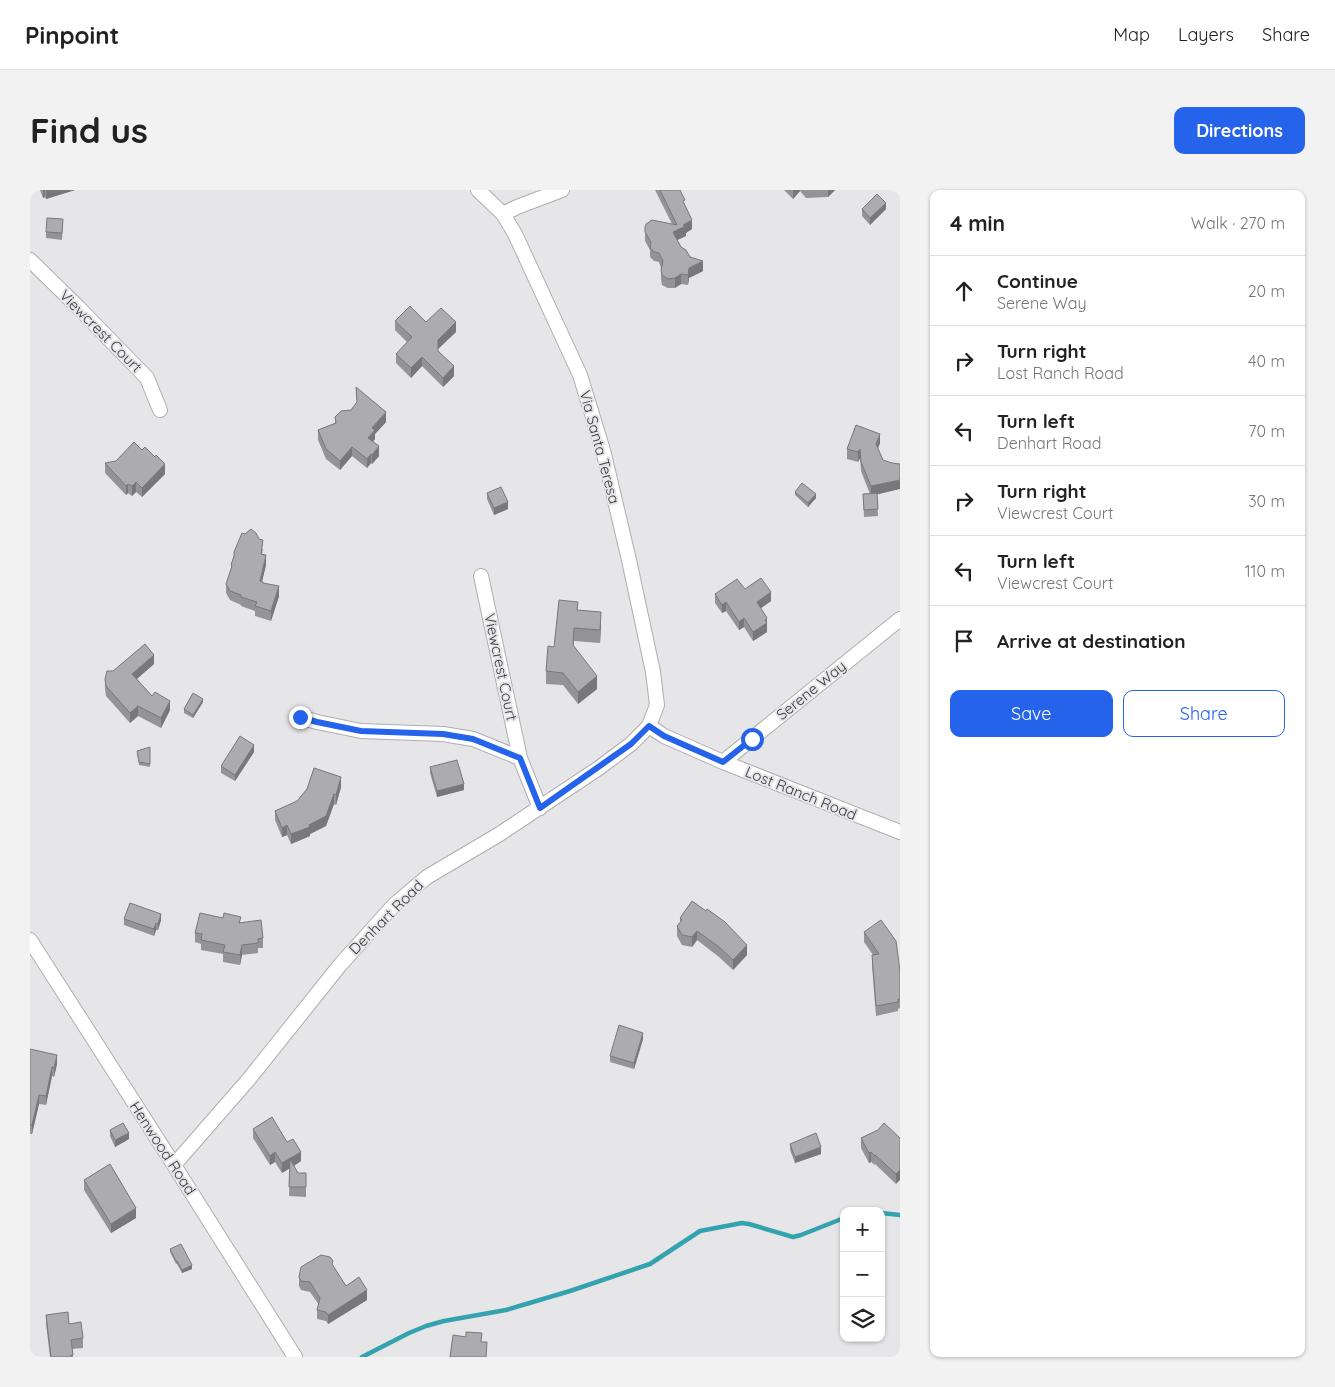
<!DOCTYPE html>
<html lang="en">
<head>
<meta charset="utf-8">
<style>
	body { margin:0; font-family:Quicksand,sans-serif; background:#f2f2f2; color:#222 }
	.controls { position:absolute; right:15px; bottom:15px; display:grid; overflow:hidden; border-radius:10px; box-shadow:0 1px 4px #0004 }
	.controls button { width:45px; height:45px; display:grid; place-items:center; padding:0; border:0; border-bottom:1px solid #e0e0e0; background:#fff; color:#222; font:25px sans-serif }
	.stop { position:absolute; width:15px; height:15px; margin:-11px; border:4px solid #2563eb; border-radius:50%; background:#fff }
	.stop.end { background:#2563eb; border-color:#fff; box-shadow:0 1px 5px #0008 }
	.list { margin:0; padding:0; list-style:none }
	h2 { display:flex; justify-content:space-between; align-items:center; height:65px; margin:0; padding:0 20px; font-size:21px }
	h2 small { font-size:16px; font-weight:400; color:#767676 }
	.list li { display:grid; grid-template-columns:32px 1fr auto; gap:15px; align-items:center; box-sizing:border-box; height:70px; padding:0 20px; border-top:1px solid #e0e0e0 }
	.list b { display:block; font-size:19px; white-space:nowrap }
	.list p { margin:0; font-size:16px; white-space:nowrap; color:#767676 }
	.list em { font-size:16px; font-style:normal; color:#767676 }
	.actions { display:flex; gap:10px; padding:15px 20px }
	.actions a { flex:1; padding:11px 0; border:1px solid #2563eb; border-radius:10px; text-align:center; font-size:18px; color:#2563eb }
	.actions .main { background:#2563eb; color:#fff }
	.icon { flex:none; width:28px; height:28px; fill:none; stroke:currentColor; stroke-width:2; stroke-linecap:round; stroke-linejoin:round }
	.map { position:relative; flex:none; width:870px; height:1167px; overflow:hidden; border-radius:10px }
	header { display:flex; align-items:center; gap:30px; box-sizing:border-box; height:70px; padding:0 25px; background:#fff; border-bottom:1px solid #e0e0e0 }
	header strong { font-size:24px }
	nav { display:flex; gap:28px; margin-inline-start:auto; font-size:18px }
	.intro { display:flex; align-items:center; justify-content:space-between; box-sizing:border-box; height:120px; padding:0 30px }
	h1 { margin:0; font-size:35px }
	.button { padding:12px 22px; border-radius:10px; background:#2563eb; color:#fff; font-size:18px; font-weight:700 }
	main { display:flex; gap:30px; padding:0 30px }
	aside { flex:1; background:#fff; border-radius:10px; box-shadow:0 1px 4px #0004 }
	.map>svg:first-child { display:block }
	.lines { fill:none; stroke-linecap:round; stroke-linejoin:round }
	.stream { stroke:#35a2b0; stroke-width:4.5 }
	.minor-casing { stroke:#aeaeb0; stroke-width:16 }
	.minor { stroke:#fff; stroke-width:14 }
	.wall { fill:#949496 }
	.shaded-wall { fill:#78787a }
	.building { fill:#acacae; stroke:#78787a }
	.route { stroke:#2563eb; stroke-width:6 }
	.labels { text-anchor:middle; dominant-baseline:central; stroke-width:4; stroke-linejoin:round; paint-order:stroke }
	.street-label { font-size:15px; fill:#3b3b3c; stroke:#e6e6e8 }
</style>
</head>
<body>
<header>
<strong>Pinpoint</strong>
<nav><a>Map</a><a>Layers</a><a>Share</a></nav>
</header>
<div class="intro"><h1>Find us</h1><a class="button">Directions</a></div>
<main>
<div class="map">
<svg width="870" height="1167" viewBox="0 0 870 1167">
	<rect width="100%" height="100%" fill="#e6e6e8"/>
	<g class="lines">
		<path class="stream" d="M831,1021H836
			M851,1023L870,1025
			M332,1167L379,1143L396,1136L414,1131L476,1120L540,1101L620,1074L670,1041L712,1033L719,1034L763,1047L771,1045L814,1028"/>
		<g class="minor-casing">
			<path id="minor" d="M473,24L487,17L532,0
				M0,70L48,117L117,188L130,220
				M451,386L490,568L510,618
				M270,527L287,532L331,541L413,544L443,549L490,568
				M619,536L634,546L693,572L870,642
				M693,572L870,429
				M0,750L144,975L265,1167
				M144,975L219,889L310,775L365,714L397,687L468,645L569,578L601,554L619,536L627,515L623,482L599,370L573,260L550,185L485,44L473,24L448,0"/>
		</g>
		<use href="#minor" class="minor"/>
	</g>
	<path class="wall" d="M10,0H45L16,9L15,7L13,8Z
		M625,0H650L662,39L656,43V46L647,50L651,57L673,81L659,88L658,95L651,94L645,98H638L632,95L631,89V78L629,72L624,71L620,67V60L615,51V37L642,34Z
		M754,0H805L798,7L776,8L770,1L763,9Z
		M832,19H856L840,35L832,26Z
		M33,35L32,50L16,48V42Z
		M365,131L396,132L426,142L408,159V161L424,186L413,197L392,176L381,188L366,173V164L377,152L365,140Z
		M326,197L356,232L345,244V249L343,252L349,266L342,274L341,273L337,278L322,266L310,280L296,269L288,250V240L305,233V227L321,220L327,213Z
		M850,253L848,258L847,305L848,326L834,327L833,304H840L831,281L830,268L828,272L817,269V259Z
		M75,273L135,284L112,307L106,302L102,306L98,303L96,305L75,283Z
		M765,302L786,308L778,317L765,305Z
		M457,303L478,319L464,325L457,309Z
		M233,359L232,364L236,375L232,391L233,393L249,406L241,431L225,426V421L211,416V415L200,410L196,403V394L201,380V375L204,367V362Z
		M715,399L741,411L731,418L737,437V442L723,451L714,437L709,440L696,421L692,423L685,413V404Z
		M548,420L571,435L570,453L544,451V457L567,499L548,514L533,495L516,494V481L524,457Z
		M124,474L107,489L122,506L140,520L131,538L108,526L100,533L76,506L75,499V489L83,481Z
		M173,512L163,528L154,523V519Z
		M120,557V577L109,575L107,561Z
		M224,562L205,591L191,583V576Z
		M400,577L434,600L407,607L400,583Z
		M311,597L306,615L304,614L296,636L280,644V646L261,654L257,645L252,647L245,630V621Z
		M650,728L717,765L703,780L689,767L667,750L662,757L652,755L647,746V736L650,733Z
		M94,729L131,730L128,740H126L124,746L94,735Z
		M211,732L233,748V758H228V763L212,765L210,775L193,772V764L171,760V754L165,752V743Z
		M834,742L870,781V818L868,819V821L846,826L842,775V765H843L834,752Z
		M613,849L604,879L580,872V866Z
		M0,859L27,874L24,887L22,886L16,915L9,914L2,944H0Z
		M223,939L257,952L271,971L264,976L268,983H276V1007L259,1006L260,978L252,983L245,972L240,975L223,948Z
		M80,940L99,949L85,957L80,946Z
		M848,940L870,948L866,994L845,974V975L841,972L839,973L831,958V948Z
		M760,954L791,964L765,973L760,960Z
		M54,990L106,1028L81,1043L54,1000Z
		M140,1059L162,1079L152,1083L147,1074H146L140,1062Z
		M303,1076L316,1096L337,1110L298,1134L296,1131L287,1129V1120L289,1115L280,1102L271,1100L269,1096V1087Z
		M16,1125L39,1134L53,1148V1158L42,1159L43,1167H20L16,1134Z"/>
	<path class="shaded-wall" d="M13,0H15V7L13,8Z
		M16,0H45L16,9Z
		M763,0H770V1L763,9Z
		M798,0H805L798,7Z
		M856,13V19L840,35V28Z
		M662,30V39L656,43V46L643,52V42Z
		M673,71V81L659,88L658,95V85L659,78Z
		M651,84V94L645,98V88Z
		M426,132V142L408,159V150Z
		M392,167V176L381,188V178Z
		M424,176V186L413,197V188Z
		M356,222V232L345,244V249L338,257V248L342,238Z
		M850,244V253L846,264V254Z
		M349,256V266L342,274V265Z
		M322,257V266L310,280V271Z
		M830,259V268L828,272V262Z
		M341,264V273L337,278V269Z
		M135,274V284L112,307V298Z
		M870,290V299L841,306V296Z
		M106,292V302L102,306V296Z
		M98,294V303L96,305V296Z
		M786,304V308L778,317V313Z
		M478,312V319L464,325V318Z
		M236,365V375L230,400V391Z
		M249,396V406L241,431V421Z
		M741,402V411L727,421V412Z
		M696,412V421L692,423V415Z
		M571,422V435L570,453V440Z
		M714,428V437L709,440V432Z
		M737,428V442L723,451V442Z
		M124,465V474L102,493V484Z
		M567,486V499L548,514V502Z
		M173,509V512L163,528V525Z
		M140,511V520L131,538V528Z
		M108,516V526L100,533V523Z
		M224,555V562L205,591V585Z
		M311,587V597L306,615V605Z
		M434,594V600L407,607V601Z
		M304,604V614L296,636L280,644V646L261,654V644L279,635Z
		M257,635V645L252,647V638Z
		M131,724V730L128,740V734Z
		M126,733V740L124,746V739Z
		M667,741V750L662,757V747Z
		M212,755V765L210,775V765Z
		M717,755V765L703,780V770Z
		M613,843V849L604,879V873Z
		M27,865V874L24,887V878Z
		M22,877V886L16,915V906Z
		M9,905V914L2,944V935Z
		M99,943V949L85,957V950Z
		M791,957V964L765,973V967Z
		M245,962V972L240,975V966Z
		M271,962V971L252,983V973Z
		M841,962V972L839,973V963Z
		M870,980V990L866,994V984Z
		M106,1018V1028L81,1043V1034Z
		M162,1075V1079L152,1083V1080Z
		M337,1100V1110L298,1134V1125Z"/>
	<path class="building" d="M630,0H650L655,10L653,11L662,30L653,35L656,36L643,42L651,57L656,60L660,67L673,71L659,78L658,85L651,84L645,88L638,89L632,85L631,80L633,71L629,63L624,62L622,60L620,57L621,52L615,42V37L616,34L622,30L647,35Z
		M847,4L856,13L840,28L832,19Z
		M17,28L33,29L32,43L16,42Z
		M380,116L396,132L411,118L426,132L408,150V161L424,176L413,188L392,167L381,178L366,164L382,147L365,131Z
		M326,197L356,222L342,238L345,240L338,248L349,256L342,265L341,264L337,269L322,257L310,271L296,259L288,240L306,233L305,227L311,221L321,220L327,212Z
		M826,235L850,244L846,254L853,270L862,273L870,274V290L841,296L831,272L830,259L828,262L817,259Z
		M104,252L112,260L115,257L125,267L126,265L135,274L112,298L106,292L102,296L98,294L96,296L75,273L86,271Z
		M772,293L786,304L778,313L765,302Z
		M471,297L478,312L464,318L457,303Z
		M847,303L848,319L834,320L833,304Z
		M221,339L226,343L229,349L233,350L231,364L236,365L230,391L233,392V393L249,396L241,421L225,416L227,412L211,407V405L200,401L196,394L202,376L201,375L204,366V362L212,343L215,344Z
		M731,388L741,402L727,412L737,428L735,430L737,433L723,442L714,428L709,432L696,412L692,415L685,404L707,389L715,399Z
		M529,410L548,412L547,420L571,422L570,440L544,438L543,455L567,486L548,502L533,483L516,481L518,456L524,457Z
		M115,454L124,465L102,484L122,506L125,502L140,511L131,528L108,516L100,523L76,496L75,489L77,481H83Z
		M163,503L173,509L163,525L154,519Z
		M210,546L224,555L205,585L191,576Z
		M120,557V574L109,572L107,561Z
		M427,570L434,594L407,601L400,577Z
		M284,578L311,587L306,605L304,604L296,626L279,635L280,637L261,644L257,635L252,638L245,621L267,611L277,599Z
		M662,711L676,721L677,719L695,732L717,755L703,770L689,757L667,741L662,747L652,745L647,736L652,730L650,728Z
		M100,713L131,724L128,734L126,733L124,739L94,729Z
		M170,723L193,728L194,723L211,727L209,733L231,730L233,748L228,749V753L212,755L210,765L193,762L195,755L171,750L172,744L165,743Z
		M851,730L866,751L870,781V809H868V812L846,816L842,765L849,764L834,742Z
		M589,835L613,843L604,873L580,866Z
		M0,859L27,865L24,878L22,877L16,906L9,905L2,935H0Z
		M242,927L257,952L263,949L271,962L252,973L245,962L240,966L223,939Z
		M93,933L99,943L85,950L80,940Z
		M854,933L870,948V980L866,984L845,965V966L841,962L839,963L831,948L848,940Z
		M786,943L791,957L765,967L760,954Z
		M260,969L268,983H276V997H259Z
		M80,974L106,1018L81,1034L54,990Z
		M151,1054L162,1075L152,1080L147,1071H146L140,1059Z
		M291,1065L300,1067L303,1071L302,1074L316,1096L329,1087L337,1100L298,1125L296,1122L287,1120L290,1108L280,1092L271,1091L269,1087L271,1077Z
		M38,1122L39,1134L51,1132L53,1148L41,1150L43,1165L40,1166L41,1167H21L16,1125Z
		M436,1142L452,1143L451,1152H457L456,1167H420L423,1145L436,1147Z"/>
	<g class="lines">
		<path class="route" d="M270,527L287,532L331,541L413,544L443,549L490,568L510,618L601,554L619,536L634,546L693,572L722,549"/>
	</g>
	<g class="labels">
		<g class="street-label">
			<text transform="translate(71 141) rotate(45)">Viewcrest Court</text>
			<text transform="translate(570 257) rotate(75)">Via Santa Teresa</text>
			<text transform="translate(471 477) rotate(78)">Viewcrest Court</text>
			<text transform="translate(781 500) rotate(-39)">Serene Way</text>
			<text transform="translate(771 603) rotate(22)">Lost Ranch Road</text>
			<text transform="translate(356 727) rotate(-45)">Denhart Road</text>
			<text transform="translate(133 958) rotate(57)">Henwood Road</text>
		</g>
	</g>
</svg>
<div class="controls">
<button>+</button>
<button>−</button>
<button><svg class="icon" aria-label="layers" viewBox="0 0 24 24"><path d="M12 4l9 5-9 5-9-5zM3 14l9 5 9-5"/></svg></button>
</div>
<div class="stop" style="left:722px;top:549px"></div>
<div class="stop end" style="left:270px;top:527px"></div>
</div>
<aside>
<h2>4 min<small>Walk · 270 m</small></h2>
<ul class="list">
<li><svg class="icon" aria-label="ahead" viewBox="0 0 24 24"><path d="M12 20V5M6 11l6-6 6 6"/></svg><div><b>Continue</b><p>Serene Way</p></div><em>20 m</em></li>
<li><svg class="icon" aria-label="right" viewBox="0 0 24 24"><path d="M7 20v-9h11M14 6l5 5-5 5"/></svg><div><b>Turn right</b><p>Lost Ranch Road</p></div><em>40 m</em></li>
<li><svg class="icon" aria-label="left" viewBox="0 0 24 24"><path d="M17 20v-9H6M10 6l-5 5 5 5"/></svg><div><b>Turn left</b><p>Denhart Road</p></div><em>70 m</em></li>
<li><svg class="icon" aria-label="right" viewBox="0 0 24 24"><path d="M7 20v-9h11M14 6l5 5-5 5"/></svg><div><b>Turn right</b><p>Viewcrest Court</p></div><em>30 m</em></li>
<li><svg class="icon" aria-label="left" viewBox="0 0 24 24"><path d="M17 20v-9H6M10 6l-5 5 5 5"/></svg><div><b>Turn left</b><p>Viewcrest Court</p></div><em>110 m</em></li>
<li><svg class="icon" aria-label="arrive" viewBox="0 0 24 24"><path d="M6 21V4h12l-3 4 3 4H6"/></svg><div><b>Arrive at destination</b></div></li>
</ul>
<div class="actions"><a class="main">Save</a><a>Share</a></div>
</aside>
</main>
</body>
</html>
